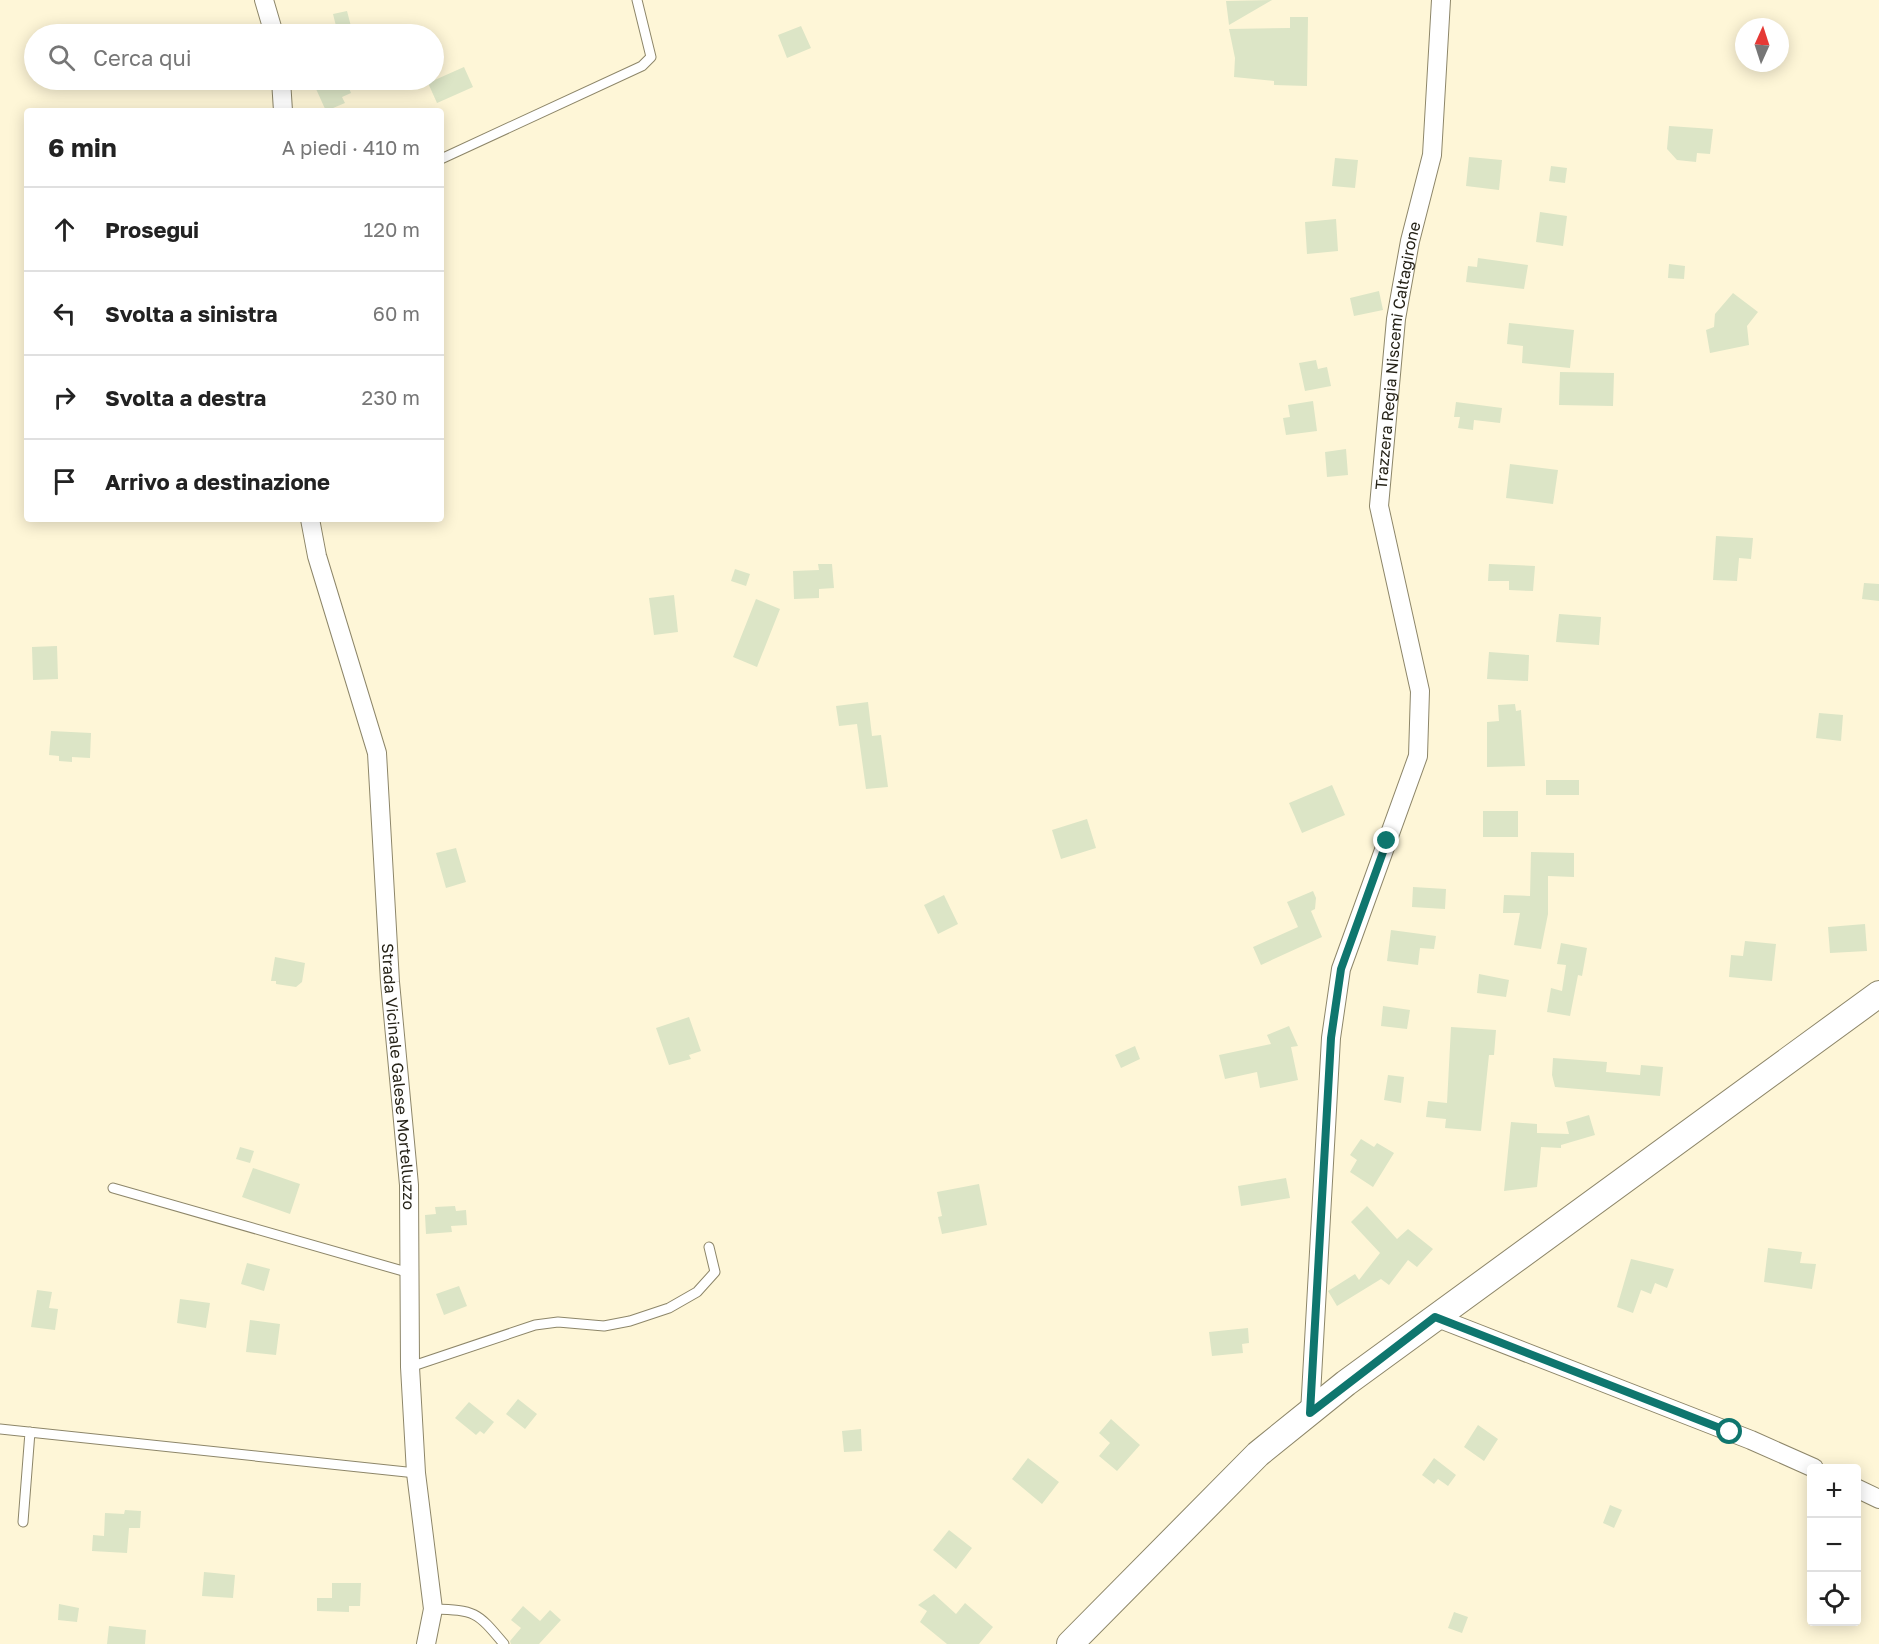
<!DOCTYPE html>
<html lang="it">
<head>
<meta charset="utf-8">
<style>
	body { margin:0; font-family:"Golos Text",sans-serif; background:#f6f6f6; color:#222 }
	.controls { position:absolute; right:18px; bottom:18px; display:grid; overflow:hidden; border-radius:6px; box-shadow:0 3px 15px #0003 }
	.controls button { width:54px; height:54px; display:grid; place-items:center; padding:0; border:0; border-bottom:2px solid #e0e0e0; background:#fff; color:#222; font:30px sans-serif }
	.compass { position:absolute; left:1735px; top:18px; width:54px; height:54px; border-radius:50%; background:#fff; box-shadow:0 3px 15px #0003; rotate:3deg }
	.stop { position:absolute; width:18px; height:18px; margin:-14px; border:4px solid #0f766e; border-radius:50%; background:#fff }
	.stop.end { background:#0f766e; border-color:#fff; box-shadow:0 2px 6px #0008 }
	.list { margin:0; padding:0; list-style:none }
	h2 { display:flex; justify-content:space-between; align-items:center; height:78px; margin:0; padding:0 24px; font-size:26px }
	h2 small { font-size:20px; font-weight:400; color:#767676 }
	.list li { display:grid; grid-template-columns:39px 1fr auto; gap:18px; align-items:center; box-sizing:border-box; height:84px; padding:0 24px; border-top:2px solid #e0e0e0 }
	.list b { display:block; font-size:22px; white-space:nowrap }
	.list em { font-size:20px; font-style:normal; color:#767676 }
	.icon { flex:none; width:33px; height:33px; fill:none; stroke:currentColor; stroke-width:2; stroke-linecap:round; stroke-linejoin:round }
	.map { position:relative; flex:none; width:1879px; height:1644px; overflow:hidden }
	.search { position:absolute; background:#fff; box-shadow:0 3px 15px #0003; left:24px; top:24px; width:420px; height:66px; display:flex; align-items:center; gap:15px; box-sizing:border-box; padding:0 21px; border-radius:33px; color:#767676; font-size:22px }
	.panel { position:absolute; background:#fff; box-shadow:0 3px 15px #0003; left:24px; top:108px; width:420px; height:414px; border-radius:6px }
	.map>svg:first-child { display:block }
	.building { fill:#dce5c6 }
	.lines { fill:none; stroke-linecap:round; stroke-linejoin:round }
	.lane-casing { stroke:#8d8669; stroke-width:11 }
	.street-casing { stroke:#8d8669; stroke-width:20 }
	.secondary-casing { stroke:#8d8669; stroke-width:28 }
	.lane { stroke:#fff; stroke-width:9 }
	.street { stroke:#fff; stroke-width:18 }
	.secondary { stroke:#fff; stroke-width:26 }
	.route { stroke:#0f766e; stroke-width:8 }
	.labels { text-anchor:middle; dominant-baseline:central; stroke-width:4.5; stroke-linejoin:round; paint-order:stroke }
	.street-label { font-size:16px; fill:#262318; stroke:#fef6d7 }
</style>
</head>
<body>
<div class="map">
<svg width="1879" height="1644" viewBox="0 0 1879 1644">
	<rect width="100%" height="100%" fill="#fef6d7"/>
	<path class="building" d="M1272,0L1229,25L1226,1Z
		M347,11L353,34H338L333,14Z
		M1290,17H1308L1307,86L1274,85V81L1234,77L1235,58L1229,29L1290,28Z
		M801,26L811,48L787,58L778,35Z
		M464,67L473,87L437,103L428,83Z
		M312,80H336L338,84L346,81L351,93L342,97L345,103L326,111Z
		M1669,126L1713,129L1710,154L1697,153L1696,162L1677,160L1667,149Z
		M1469,157L1502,160L1499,190L1466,186Z
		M1335,158L1358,160L1355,188L1332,186Z
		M1551,166L1567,168L1565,183L1549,181Z
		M1540,212L1567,216L1563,246L1536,242Z
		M1336,219L1338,251L1307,254L1305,222Z
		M1478,258L1528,265L1524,289L1466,282L1468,266L1477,267Z
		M1669,264L1685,266L1684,279L1668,278Z
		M1379,291L1383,310L1354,316L1350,298Z
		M1733,293L1758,312L1747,326L1749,345L1710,353L1706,330L1714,327L1715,314Z
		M1509,323L1574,330L1570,368L1522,363L1523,346L1507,344Z
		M1316,360L1318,369L1327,367L1331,386L1305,391L1299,363Z
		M1560,372L1614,373L1613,406L1559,405Z
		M1313,401L1317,431L1286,435L1283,418L1290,417L1288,405Z
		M1456,402L1502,408L1500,423L1474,420L1473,430L1458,428L1460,417H1454Z
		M1346,449L1348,475L1327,477L1325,452Z
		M1510,464L1558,470L1553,504L1506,498Z
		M1716,536L1753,538L1751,559L1739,558L1737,581L1713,580Z
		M818,564H832L834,588L819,589V598L794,599L793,571L819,570Z
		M1489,564L1535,566L1533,591L1509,590V581H1488Z
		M735,569L750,574L746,586L731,581Z
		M1864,583L1879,584V601L1862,599Z
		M674,595L678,632L654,635L649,598Z
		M756,599L780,609L757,667L733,657Z
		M1559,614L1601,617L1599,645L1556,642Z
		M57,646L58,679L33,680L32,647Z
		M1489,652L1529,655L1528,681L1487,679Z
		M868,702L872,736L881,735L888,787L866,789L857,724L839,726L836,706Z
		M1515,704L1516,711L1521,710L1525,766L1487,767V722L1499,721L1498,705Z
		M1819,713L1843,715L1841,741L1816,738Z
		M51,731L91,733L90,758L72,757V762L59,761V756L49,755Z
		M1546,780H1579V795H1546Z
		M1332,785L1345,815L1302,833L1289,803Z
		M1483,811H1518V837H1483Z
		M1087,819L1096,848L1061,859L1052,830Z
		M456,848L466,882L446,888L436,853Z
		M1531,852L1574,853V877L1548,876V914L1541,949L1514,945L1520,913H1503L1504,895L1530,896Z
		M1413,887L1446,889L1445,909L1412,907Z
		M1313,891L1316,898L1315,909L1311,911L1322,937L1261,965L1253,947L1298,927L1287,902Z
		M944,895L958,924L938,934L924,905Z
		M1865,924L1867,951L1830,953L1828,927Z
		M1391,930L1436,936L1434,949L1420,948L1418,965L1387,961Z
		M1745,941L1776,944L1772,981L1729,977L1731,955L1743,956Z
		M1561,943L1587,948L1582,976L1578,975L1570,1016L1547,1012L1551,988L1562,991L1566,965L1557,964Z
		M275,957L305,963L302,982L296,987L276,984V981H271Z
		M1479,974L1509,980L1506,997L1477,993Z
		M1383,1006L1410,1010L1407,1029L1381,1026Z
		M689,1017L701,1051L689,1055L691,1059L669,1065L656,1028Z
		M1289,1026L1298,1046L1291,1047L1298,1080L1260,1088L1257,1072L1225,1079L1219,1055L1271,1044L1267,1035Z
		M1451,1027L1496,1030L1494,1055H1489L1481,1131L1445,1128L1446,1119L1426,1117L1428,1101L1447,1103Z
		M1135,1046L1140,1059L1121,1068L1115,1055Z
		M1553,1058L1607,1062L1606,1072L1640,1075L1641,1065L1663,1067L1660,1096L1555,1087L1552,1075Z
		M1388,1075L1404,1077L1401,1103L1384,1100Z
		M1589,1115L1595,1135L1561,1145V1148L1541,1147L1537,1187L1504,1191L1511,1122L1537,1124V1133L1569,1134L1566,1122Z
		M1361,1139L1374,1147L1377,1143L1394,1153L1373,1187L1350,1172L1357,1160L1350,1155Z
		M240,1147L254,1151L250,1163L236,1159Z
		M253,1168L300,1184L290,1214L242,1197Z
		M1286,1178L1290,1198L1241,1206L1238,1186Z
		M979,1184L987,1225L942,1234L938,1217L942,1216L937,1192Z
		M455,1206L456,1211L466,1210L467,1225L451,1226L452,1232L426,1234L425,1215L436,1214L435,1207Z
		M1367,1206L1397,1239L1408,1229L1433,1249L1417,1267L1408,1260L1389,1285L1381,1279L1337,1306L1328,1291L1355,1274L1359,1280L1380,1253L1351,1222Z
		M1768,1248L1802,1252L1800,1263L1816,1264L1812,1289L1764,1282Z
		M1631,1259L1674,1269L1667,1288L1655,1283L1651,1294L1641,1290L1633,1313L1617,1307Z
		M247,1263L270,1269L264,1291L241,1284Z
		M459,1286L467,1306L444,1315L436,1294Z
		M37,1290L52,1292L49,1308L58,1309L55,1330L31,1327Z
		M180,1299L210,1303L206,1328L177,1323Z
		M250,1320L280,1324L276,1355L246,1352Z
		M1248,1328L1249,1343L1242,1344L1243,1353L1212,1356L1209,1332Z
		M518,1399L537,1414L525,1429L506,1414Z
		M469,1402L494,1422L484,1434L480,1431L476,1435L455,1418Z
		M1111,1419L1140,1445L1117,1471L1099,1456L1110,1443L1099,1433Z
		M1478,1425L1498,1439L1484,1461L1464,1447Z
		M861,1429L862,1451L844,1452L842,1431Z
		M1028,1458L1059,1482L1042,1504L1012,1479Z
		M1434,1458L1456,1475L1448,1486L1438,1479L1434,1484L1422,1475Z
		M1610,1505L1622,1510L1614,1528L1603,1523Z
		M125,1510L141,1511L140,1528H129L127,1553L92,1551L93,1535L104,1536L105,1513L124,1514Z
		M949,1530L972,1548L956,1569L933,1550Z
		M204,1572L235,1575L233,1598L202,1596Z
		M332,1583H361L360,1606H349V1612L317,1611V1598H332Z
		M934,1594L956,1614L965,1603L993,1627L979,1644H947L920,1622L927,1611L918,1605Z
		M59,1604L79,1608L77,1622L58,1620Z
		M523,1606L540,1621L550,1610L561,1620L539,1644H511L510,1641L521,1628L511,1620Z
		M1454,1612L1468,1617L1462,1633L1448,1628Z
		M109,1626L146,1630L145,1644H107Z"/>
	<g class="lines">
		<g class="lane-casing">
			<path id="lane" d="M441,159L642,66L651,57L637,0
				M113,1188L410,1273
				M410,1367L535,1325L558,1322L604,1326L630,1321L669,1308L697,1292L715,1272L709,1247
				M0,1429L416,1473
				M23,1522L30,1432
				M433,1609C476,1610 477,1612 504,1644"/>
		</g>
		<g class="street-casing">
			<g id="street">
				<path d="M264,0L274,34"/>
				<path d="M281,80L283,111"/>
				<path id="s1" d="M310,519L317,556L377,753L390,982L409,1185L410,1367L416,1473L433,1609L426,1644"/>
				<path d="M1435,1317L1751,1440L1814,1468"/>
				<path id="s2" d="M1310,1413L1331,1038L1341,969L1418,756L1420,691L1379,506L1396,319L1410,241L1432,155L1441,0"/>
				<path d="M1856,1488L1879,1499"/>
			</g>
		</g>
		<g class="secondary-casing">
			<path id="secondary" d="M1070,1644L1258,1454L1346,1383L1879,994"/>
		</g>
		<use href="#lane" class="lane"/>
		<use href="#street" class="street"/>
		<use href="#secondary" class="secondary"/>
	</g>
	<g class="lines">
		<path class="route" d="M1387,841L1341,969L1331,1038L1310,1413L1435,1317L1730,1432"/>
	</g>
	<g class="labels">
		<g class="street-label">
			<text stroke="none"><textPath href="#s2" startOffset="1078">Trazzera Regia Niscemi Caltagirone</textPath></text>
			<text stroke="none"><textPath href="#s1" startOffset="568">Strada Vicinale Galese Mortelluzzo</textPath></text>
		</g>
	</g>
</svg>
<div class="controls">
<button>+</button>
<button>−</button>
<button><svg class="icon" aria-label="locate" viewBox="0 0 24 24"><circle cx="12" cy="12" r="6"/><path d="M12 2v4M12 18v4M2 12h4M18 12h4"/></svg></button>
</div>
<svg class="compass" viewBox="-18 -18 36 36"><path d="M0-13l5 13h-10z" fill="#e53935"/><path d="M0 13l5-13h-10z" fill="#767676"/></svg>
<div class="stop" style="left:1730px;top:1432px"></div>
<div class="stop end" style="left:1387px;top:841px"></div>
<div class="search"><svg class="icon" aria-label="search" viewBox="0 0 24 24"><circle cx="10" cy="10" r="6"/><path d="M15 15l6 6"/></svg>Cerca qui</div>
<section class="panel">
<h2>6 min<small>A piedi · 410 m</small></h2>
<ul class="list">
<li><svg class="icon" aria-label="ahead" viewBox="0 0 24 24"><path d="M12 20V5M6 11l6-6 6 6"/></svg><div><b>Prosegui</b></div><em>120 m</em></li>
<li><svg class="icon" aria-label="left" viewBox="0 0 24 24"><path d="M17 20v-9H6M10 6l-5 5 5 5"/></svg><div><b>Svolta a sinistra</b></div><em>60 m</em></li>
<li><svg class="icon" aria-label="right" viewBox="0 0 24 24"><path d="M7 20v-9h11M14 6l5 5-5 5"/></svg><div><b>Svolta a destra</b></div><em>230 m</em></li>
<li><svg class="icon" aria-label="arrive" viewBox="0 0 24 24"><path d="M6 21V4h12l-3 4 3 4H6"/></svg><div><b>Arrivo a destinazione</b></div></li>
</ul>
</section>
</div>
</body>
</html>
